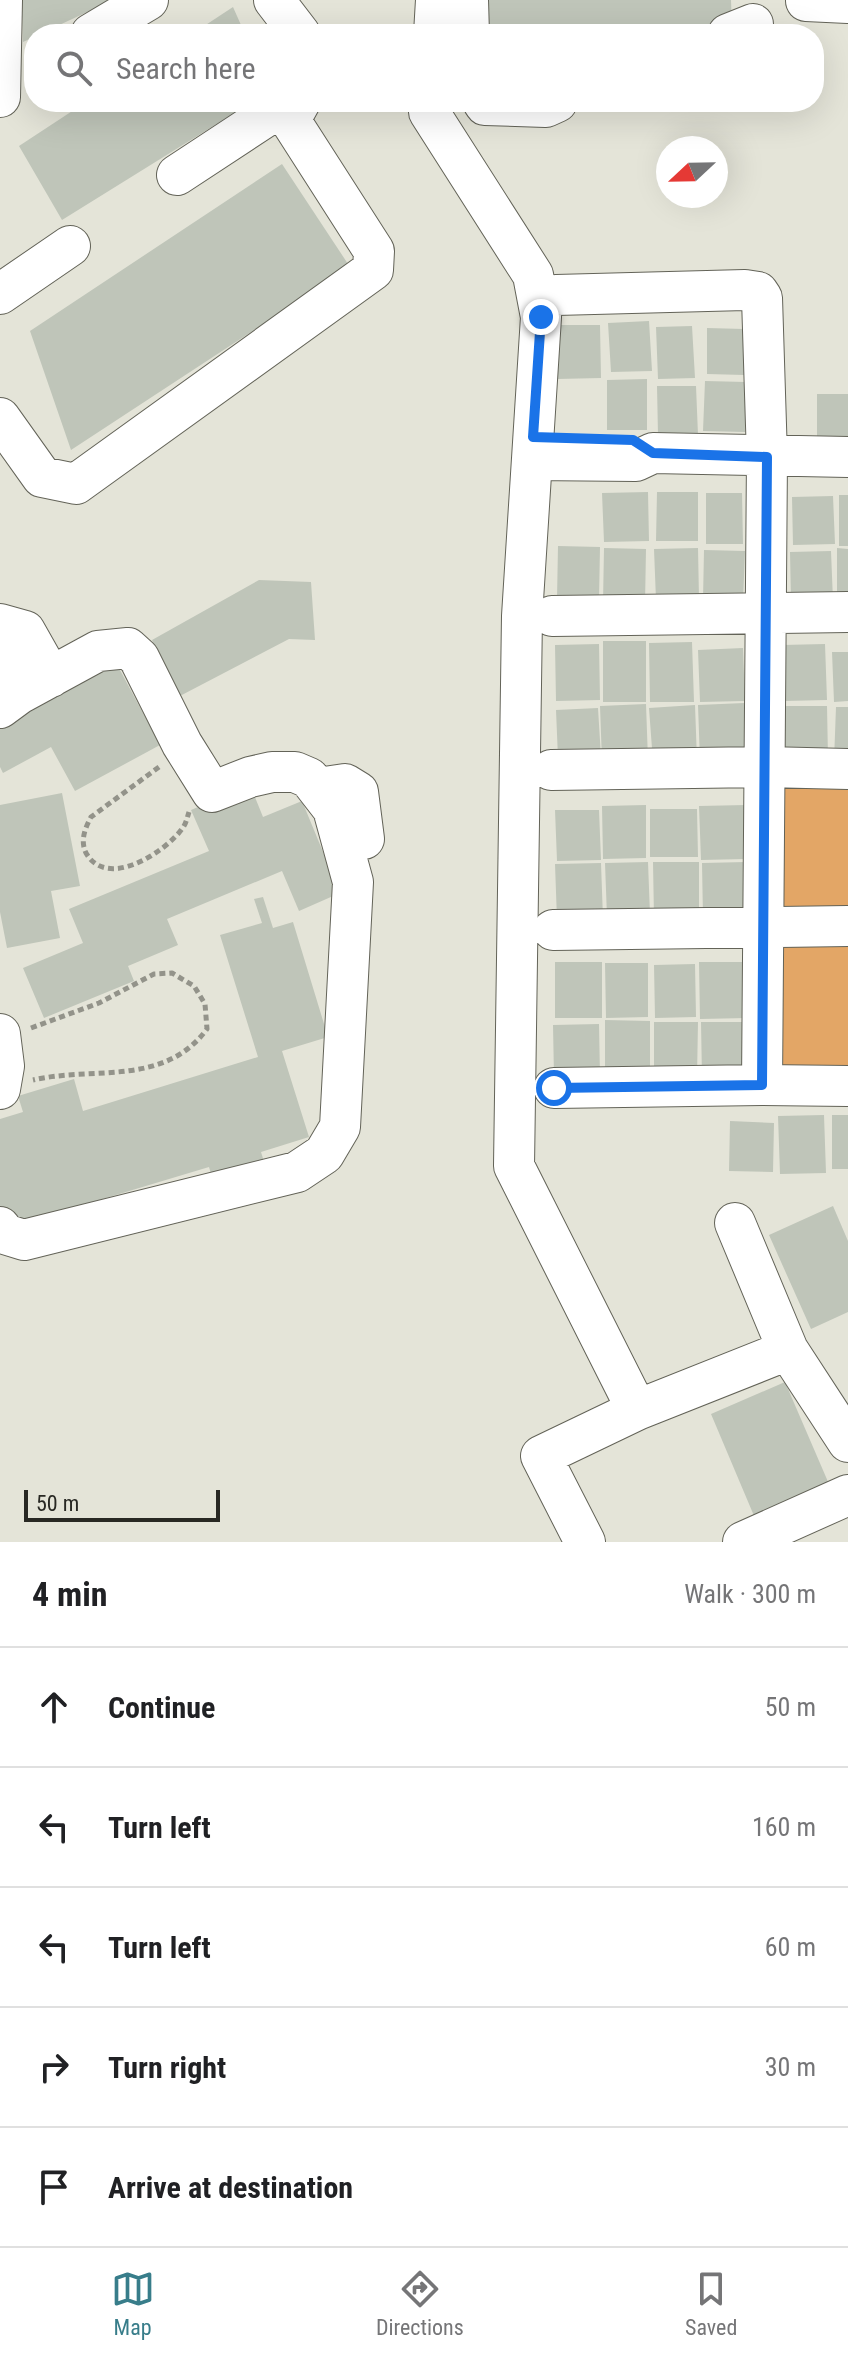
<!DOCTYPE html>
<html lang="en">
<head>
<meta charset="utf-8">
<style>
	body { margin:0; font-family:"Roboto Condensed",sans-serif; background:#f2f2f2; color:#202124 }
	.compass { position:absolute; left:656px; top:136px; width:72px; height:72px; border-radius:50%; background:#fff; box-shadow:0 8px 32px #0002; rotate:248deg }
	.scale { position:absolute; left:24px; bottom:20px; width:196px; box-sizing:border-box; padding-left:8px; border:4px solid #282823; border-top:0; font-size:22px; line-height:28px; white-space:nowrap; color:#282823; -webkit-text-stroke:6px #e4e4d8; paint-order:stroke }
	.stop { position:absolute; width:24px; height:24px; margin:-18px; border:6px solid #1a73e8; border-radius:50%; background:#fff }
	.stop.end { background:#1a73e8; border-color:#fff; box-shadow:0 2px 8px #0008 }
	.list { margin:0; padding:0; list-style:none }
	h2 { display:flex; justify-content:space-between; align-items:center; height:104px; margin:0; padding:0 32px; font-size:34px }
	h2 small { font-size:26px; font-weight:400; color:#757577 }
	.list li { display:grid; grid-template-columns:52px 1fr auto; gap:24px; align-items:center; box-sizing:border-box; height:120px; padding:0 32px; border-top:2px solid #e0e0e0 }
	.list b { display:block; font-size:30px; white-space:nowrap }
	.list em { font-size:26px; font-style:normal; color:#757577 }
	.icon { flex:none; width:44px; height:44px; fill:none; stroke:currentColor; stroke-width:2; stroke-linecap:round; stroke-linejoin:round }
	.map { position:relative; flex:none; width:848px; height:1542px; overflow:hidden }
	.search { position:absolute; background:#fff; box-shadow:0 8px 32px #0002; left:24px; right:24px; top:24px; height:88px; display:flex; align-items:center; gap:20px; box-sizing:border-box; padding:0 28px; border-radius:32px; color:#757577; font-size:30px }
	.sheet { height:704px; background:#fff }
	nav { display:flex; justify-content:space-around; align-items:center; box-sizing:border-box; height:112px; border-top:2px solid #e0e0e0; background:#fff; font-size:22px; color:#757577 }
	nav a { display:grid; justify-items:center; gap:4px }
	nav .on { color:#387d8a }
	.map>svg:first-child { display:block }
	.green { fill:#e3a666 }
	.building { fill:#bfc5b9 }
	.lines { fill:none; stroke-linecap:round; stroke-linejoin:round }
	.minor-casing { stroke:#636358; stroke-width:42 }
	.path { stroke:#93938a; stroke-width:5; stroke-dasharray:6 4; stroke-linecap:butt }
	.minor { stroke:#fff; stroke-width:40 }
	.route { stroke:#1a73e8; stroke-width:10 }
</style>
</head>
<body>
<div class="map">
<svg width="848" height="1542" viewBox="0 0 848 1542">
	<rect width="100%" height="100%" fill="#e4e4d8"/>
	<path class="green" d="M780,786H848V918H779Z
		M775,941L848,942V1080L774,1079Z"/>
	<path class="building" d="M22,0H113L40,34H34V37L23,42Z
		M474,0H731L732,28L714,34H476Z
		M233,7L245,34H192Z
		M86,102H252L62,220L19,146Z
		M282,164L350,267L71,450L30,331Z
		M649,321L652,371L611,372L608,323Z
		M556,325H600L601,378L557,379Z
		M692,326L695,378L658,379L656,327Z
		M707,328L744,329V375L707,374Z
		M647,379V430H607V380Z
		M705,381L746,382L745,432L703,431Z
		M657,386H696L698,435H658Z
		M817,394H848V443L817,442Z
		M648,492L649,541L604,542L602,493Z
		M657,492H698V541H656Z
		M706,493H742L743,544H706Z
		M839,495H848V546H839Z
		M833,496L835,544L793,545L792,497Z
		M558,546L600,547L599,599H557Z
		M604,548L646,549L645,604L603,603Z
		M698,548L699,599L656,600L654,549Z
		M837,548L848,549V600H837Z
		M704,550L745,551L743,602L703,600Z
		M831,551L833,601L791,602L790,552Z
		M259,580L311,582L315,640L289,639L178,697L152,640Z
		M603,641H646V702H603Z
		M692,642L694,702H650L649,643Z
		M599,644L600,700L556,701L555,645Z
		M825,644L827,700L784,701L782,645Z
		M743,648L745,701L700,702L698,650Z
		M832,652H848V701L834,702Z
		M112,655L160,745L75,791L51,747L3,773L0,767V715Z
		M744,703L747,759L700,761L698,705Z
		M646,704L648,760L602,761L600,706Z
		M695,705L697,760L653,762L649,708Z
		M783,706H827L828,758H783Z
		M836,707H848V761H834Z
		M598,708L601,757L558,758L556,710Z
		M250,785L263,817L302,801L340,893L299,911L282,871L167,919L178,945L128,966L134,981L44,1018L23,968L83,943L69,909L209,851L191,810Z
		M62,793L80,886L51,891L60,938L7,948L0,912V805Z
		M646,805V858L603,859L602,806Z
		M746,805V859L701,860L699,806Z
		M650,809H697L698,857H650Z
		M555,810H599L601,860L557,861Z
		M648,862L650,915L607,917L605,863Z
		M653,862H699V918H654Z
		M746,862L748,917L703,918L702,863Z
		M601,863L603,919L557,920L555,864Z
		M263,897L273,928L293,922L328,1037L282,1051L309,1137L261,1152L266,1168L214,1184L209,1167L6,1228L0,1207V1119L23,1112L18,1096L74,1079L83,1111L258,1057L220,935L262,923L254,899Z
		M555,962H602V1018H555Z
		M699,962H745L747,1018L700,1019Z
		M605,963H648V1017L606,1018Z
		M695,964L696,1017L655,1018L654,965Z
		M605,1020L650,1021V1076H605Z
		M654,1022H698L697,1077L654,1076Z
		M701,1022H746L747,1077L702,1078Z
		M599,1024L600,1077H554L553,1025Z
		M824,1115L826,1173L780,1174L778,1116Z
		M832,1115H848V1169H832Z
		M730,1121L774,1123L773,1172L729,1171Z
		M833,1206L848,1241V1312L811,1329L769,1235Z
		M785,1382L835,1498L760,1530L711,1414Z"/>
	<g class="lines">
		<g class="minor-casing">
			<path id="minor" d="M274,0L300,34
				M468,0L469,34
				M806,1L848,3
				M91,34L148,0
				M434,34L436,0
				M728,34L753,24
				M0,97L2,0
				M430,102L429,112L533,275L541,317L522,616L514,1166L637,1410
				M483,102L485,105L546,107L557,102
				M177,175L288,102
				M0,294L70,246
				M556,295L745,290L758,292L762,298L767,457L762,1085
				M0,418L42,477L76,484L373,270L374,251L290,120L300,102
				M532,460L636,461L653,453L848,457
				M552,616L848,612
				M0,624L25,631L51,677
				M0,659L19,694
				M0,708L19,694L98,651L128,648L139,658L182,744L212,792L250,777L272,772H295L309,778L333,809L353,882L340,1127L324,1154L297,1172L24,1240L5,1234L0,1227
				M551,770L765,767L848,769
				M318,788L345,784L358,792L364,839
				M553,930L848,926
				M0,1034L4,1066L0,1089
				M554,1088L762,1085L848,1086
				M735,1223L788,1350L848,1442
				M585,1542L541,1456L637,1410L788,1350
				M743,1542L848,1495"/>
		</g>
		<path class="path" d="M159,767L91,817C85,828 80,841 86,853C107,890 164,853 182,829C186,824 187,818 189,812
			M31,1028L99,1003L154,974L172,973L194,986L205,1004L207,1029C164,1087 94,1066 33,1080"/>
		<use href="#minor" class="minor"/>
	</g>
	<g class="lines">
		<path class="route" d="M541,317L533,437L633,440L653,453L767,457L762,1085L554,1088"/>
	</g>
</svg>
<svg class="compass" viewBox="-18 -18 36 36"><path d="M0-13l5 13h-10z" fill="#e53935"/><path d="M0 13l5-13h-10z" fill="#757577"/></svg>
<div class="scale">50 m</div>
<div class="stop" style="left:554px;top:1088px"></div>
<div class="stop end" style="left:541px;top:317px"></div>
<div class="search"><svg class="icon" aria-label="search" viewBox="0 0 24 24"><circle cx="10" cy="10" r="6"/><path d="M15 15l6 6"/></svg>Search here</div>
</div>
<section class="sheet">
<h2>4 min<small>Walk · 300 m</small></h2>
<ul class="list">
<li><svg class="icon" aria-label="ahead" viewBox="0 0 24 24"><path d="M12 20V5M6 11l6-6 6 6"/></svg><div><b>Continue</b></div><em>50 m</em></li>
<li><svg class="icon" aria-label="left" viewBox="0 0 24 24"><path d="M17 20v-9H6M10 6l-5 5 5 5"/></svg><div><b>Turn left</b></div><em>160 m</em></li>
<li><svg class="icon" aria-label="left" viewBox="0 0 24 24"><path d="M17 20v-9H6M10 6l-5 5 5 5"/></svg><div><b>Turn left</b></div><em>60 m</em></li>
<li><svg class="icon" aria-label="right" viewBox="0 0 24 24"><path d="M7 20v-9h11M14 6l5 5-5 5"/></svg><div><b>Turn right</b></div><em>30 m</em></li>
<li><svg class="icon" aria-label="arrive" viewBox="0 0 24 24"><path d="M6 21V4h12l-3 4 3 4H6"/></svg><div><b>Arrive at destination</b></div></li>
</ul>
</section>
<nav>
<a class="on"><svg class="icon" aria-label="map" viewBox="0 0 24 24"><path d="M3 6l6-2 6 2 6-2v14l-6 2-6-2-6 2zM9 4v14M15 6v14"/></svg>Map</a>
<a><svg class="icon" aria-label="directions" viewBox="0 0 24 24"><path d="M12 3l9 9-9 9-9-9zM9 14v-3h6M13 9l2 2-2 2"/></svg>Directions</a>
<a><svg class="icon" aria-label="saved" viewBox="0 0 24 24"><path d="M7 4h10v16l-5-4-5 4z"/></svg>Saved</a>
</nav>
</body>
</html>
